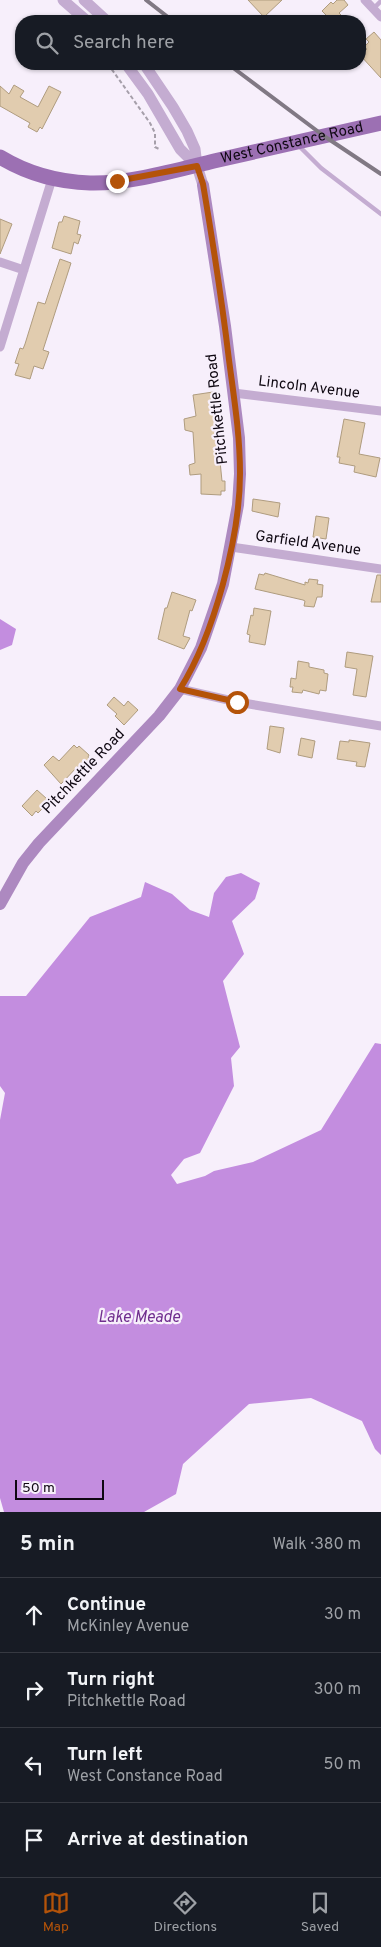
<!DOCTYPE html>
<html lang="en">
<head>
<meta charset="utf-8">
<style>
	body { margin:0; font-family:Overpass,sans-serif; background:#20242c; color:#f1f3f6 }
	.scale { position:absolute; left:15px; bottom:12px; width:89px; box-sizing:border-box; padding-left:5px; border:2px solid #0f0812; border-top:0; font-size:14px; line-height:18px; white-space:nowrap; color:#0f0812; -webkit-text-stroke:4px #f7effb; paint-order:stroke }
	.stop { position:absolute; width:15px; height:15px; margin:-11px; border:4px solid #b45309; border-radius:50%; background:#fff }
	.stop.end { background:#b45309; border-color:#fff; box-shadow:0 1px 5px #0008 }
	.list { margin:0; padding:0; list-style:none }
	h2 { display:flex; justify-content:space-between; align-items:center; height:65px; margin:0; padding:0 20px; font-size:21px }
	h2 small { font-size:16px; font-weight:400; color:#9ea1a6 }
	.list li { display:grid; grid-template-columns:32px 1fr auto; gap:15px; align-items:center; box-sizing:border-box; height:75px; padding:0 20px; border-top:1px solid #363941 }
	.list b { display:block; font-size:19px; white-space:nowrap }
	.list p { margin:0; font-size:16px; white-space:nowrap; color:#9ea1a6 }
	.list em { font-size:16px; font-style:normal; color:#9ea1a6 }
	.icon { flex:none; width:28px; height:28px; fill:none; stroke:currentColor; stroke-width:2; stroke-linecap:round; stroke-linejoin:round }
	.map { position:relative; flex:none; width:381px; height:1512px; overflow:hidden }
	.search { position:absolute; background:#171b24; box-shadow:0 1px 4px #0004; left:15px; right:15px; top:15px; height:55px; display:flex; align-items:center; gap:12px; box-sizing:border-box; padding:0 18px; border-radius:20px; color:#9ea1a6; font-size:19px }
	.sheet { height:365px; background:#171b24 }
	nav { display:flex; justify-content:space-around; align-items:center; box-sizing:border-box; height:70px; border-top:1px solid #363941; background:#171b24; font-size:14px; color:#9ea1a6 }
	nav a { display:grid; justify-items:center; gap:2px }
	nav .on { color:#b45309 }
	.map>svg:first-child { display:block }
	.water { fill:#c38ddf }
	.building { fill:#e1ccaf; stroke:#af9c7f }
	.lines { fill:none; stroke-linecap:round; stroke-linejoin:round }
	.path { stroke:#a69faa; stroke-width:2; stroke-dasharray:4 2.5; stroke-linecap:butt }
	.service { stroke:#c4acd1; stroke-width:4.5 }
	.minor { stroke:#c4acd1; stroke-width:9 }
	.tertiary { stroke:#c4acd1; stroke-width:11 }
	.secondary { stroke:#ad89c0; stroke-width:12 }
	.primary { stroke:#9c70b3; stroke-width:15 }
	.rail { stroke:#817984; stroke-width:4 }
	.route { stroke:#b45309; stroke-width:6 }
	.labels { text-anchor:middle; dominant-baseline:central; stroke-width:4.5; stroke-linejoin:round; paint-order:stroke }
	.street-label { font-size:15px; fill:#0f0812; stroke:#f7effb }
	.water-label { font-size:16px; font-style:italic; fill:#702e8e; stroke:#f7effb }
</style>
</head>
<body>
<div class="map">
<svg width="381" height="1512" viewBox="0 0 381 1512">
	<rect width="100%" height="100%" fill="#f7effb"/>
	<path class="water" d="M0,619L16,629L12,645L0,650Z
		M241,873L260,883L255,899L232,921L244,954L223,981L240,1047L231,1058L234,1086L200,1153L184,1159L171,1175L177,1184L205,1176L214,1171L253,1162L321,1130L375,1043L381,1044V1455L375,1449L362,1421L311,1398L249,1404L183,1464L176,1494L144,1512H4L0,1498V1120L5,1093L0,1086V996H26L90,917L141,897L145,882L172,894L190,910L209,917L214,893L226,877Z"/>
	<path class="building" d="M248,0H282L264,17Z
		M337,0H344L348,5L339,13L347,21H332L322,11L331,2L333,4Z
		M374,32L381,40V78L360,55L367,49L364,47L369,42L366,39Z
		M14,85L24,91L20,97L38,107L49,86L61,92L42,129L40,127L37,132L28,127L30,123L0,106V86L9,94Z
		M64,216L80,221L77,234L81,235L78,244L74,242L71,254L52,248L59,222H62Z
		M0,219L12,224L0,254Z
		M60,259L71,263L43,350L49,352L43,369L34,366L30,379L15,375L19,364L15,363L20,348L23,349L25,344L38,302L45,304Z
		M213,392L222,481H225V491H221V495L201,494V474L190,475L189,465L195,463L193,432L185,430L184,419L196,416L193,395Z
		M344,419L365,423L359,454L380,458L376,477L354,472L355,466L339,463L340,457H337Z
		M253,499L280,503L278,517L252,511Z
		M316,516L329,518L326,539L313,537Z
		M265,573L305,585V582L308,583L309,579L318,580L317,584L323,585L322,597H317L314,607L304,606L305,601L303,600L255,589L259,574L264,575Z
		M377,575H381V602H371Z
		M172,592L196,600L192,611L190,610L183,636L190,638L184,649L158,639L165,608H167Z
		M254,608L271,611L265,645L249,642L250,635L247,634L251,615L253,616Z
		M347,652L373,656L366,697L353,695L357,669L345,667Z
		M298,661L309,663V667L324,670V673L328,674L326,691L320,690L319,694L303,690L302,693L292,692L293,687H290L291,678L296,679Z
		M114,697L124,706L128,701L138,710L124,725L115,716L117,714L107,705Z
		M270,726L284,728L280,753L267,749Z
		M301,738L315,741L312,758L298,755Z
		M349,740L370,743L365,767L356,766L357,762L337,759L340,741L349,742Z
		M74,745L77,748L79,746L89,755L88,757L90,760L83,768L78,766L61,784L44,765L53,756L59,761Z
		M37,790L47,799L42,804L45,806L38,813L36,811L32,816L22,806Z"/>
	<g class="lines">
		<path class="path" d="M108,64L150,123L155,133V147L159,149"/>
		<path class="service" d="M373,9L381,1
			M298,145L321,168L381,214"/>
		<path class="minor" d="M365,0L381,17
			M0,262L24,270
			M0,347L52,179
			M234,393L381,411
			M231,547L381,569
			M180,689L237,702L381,726"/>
		<path class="tertiary" d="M63,0L87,21
			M84,0L107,21
			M126,64L148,94L180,149L197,166
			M144,64L173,107L187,131L195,149L197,166L203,185"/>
		<path class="secondary" d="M0,904L23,863L39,843L159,716L180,689L201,648L223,584L238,505L240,474L239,438L225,326L203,185"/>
		<path class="primary" id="s1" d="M0,157C28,174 58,182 90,183C128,184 177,170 214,161C270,148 325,136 381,123"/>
		<path class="rail" d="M146,0L173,21
			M228,64L324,136L381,174"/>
	</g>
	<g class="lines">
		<path class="route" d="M117,181L197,166L203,184C213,243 222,301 229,360C234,398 240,435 240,473C240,537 214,635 180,689L237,702"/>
	</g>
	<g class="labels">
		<g class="street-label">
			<text stroke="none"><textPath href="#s1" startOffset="301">West Constance Road</textPath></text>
			<text transform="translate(309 388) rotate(7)">Lincoln Avenue</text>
			<text transform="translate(218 409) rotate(-96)">Pitchkettle Road</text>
			<text transform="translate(308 544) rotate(8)">Garfield Avenue</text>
			<text transform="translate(84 772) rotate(-46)">Pitchkettle Road</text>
		</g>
		<g class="water-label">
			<text x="139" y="1318">Lake Meade</text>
		</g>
	</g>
</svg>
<div class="scale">50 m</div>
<div class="stop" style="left:237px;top:702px"></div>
<div class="stop end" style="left:117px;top:181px"></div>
<div class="search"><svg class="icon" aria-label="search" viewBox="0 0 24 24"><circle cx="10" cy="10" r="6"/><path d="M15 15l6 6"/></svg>Search here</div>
</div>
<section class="sheet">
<h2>5 min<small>Walk · 380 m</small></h2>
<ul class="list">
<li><svg class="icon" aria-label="ahead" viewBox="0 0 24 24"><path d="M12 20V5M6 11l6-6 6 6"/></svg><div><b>Continue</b><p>McKinley Avenue</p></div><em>30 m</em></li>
<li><svg class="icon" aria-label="right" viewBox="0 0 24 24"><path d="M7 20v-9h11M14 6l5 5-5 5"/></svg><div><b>Turn right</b><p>Pitchkettle Road</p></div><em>300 m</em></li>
<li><svg class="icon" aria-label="left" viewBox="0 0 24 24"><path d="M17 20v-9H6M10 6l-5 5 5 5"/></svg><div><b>Turn left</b><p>West Constance Road</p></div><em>50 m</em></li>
<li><svg class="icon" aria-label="arrive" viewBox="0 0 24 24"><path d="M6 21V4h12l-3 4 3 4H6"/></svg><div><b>Arrive at destination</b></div></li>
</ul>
</section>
<nav>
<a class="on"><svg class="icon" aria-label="map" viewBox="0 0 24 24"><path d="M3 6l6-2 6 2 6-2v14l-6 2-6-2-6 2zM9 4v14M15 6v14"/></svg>Map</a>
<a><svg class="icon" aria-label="directions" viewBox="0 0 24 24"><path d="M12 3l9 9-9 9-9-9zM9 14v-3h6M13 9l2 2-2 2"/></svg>Directions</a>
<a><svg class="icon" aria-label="saved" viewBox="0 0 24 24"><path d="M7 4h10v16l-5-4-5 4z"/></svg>Saved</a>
</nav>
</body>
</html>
